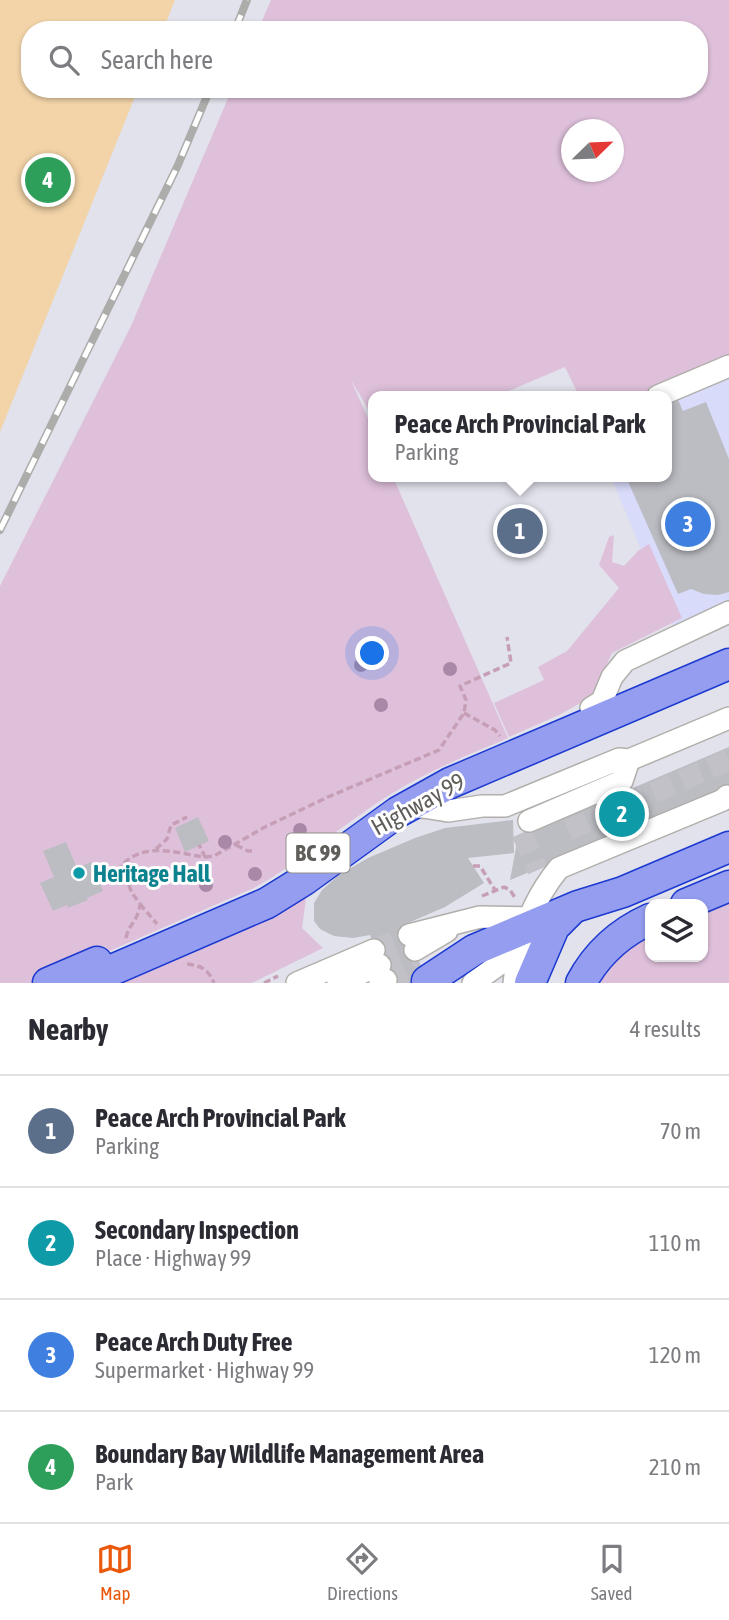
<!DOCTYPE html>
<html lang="en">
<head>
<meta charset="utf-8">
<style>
	body { margin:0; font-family:"Asap Condensed",sans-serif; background:#f2f2f3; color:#2b2b33 }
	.controls { position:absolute; right:21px; bottom:21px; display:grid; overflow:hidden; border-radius:14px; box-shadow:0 2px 5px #0004 }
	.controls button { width:63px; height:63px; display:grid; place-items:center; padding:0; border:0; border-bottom:2px solid #e1e1e2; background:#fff; color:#2b2b33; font:35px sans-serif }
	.compass { position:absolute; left:561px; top:119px; width:63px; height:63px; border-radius:50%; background:#fff; box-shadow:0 2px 5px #0004; rotate:67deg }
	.you { position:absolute; left:373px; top:654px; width:24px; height:24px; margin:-18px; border:5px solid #fff; border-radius:50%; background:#1a73e8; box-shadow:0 0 0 10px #1a73e833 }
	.badge { display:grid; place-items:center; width:46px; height:46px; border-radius:50%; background:#ea580c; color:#fff; font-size:23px; font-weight:700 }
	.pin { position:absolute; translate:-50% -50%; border:4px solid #fff; box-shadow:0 2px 7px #0006 }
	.popup { position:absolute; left:368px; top:391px; width:304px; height:91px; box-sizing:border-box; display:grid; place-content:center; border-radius:14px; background:#fff; filter:drop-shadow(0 2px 5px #0005); font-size:23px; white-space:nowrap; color:#7c7c81 }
	.popup b { font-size:26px; color:#2b2b33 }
	.popup::after { content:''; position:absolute; left:50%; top:100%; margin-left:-14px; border:14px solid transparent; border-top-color:#fff }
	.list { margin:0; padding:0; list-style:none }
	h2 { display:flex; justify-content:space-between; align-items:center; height:91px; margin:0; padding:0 28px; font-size:30px }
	h2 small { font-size:23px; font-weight:400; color:#7c7c81 }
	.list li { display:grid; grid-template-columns:46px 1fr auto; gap:21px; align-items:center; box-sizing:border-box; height:112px; padding:0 28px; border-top:2px solid #e1e1e2 }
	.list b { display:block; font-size:26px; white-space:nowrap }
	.list p { margin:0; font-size:23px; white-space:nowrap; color:#7c7c81 }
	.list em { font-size:23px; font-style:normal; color:#7c7c81 }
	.icon { flex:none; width:38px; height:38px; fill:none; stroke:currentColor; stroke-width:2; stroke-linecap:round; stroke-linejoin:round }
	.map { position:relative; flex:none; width:729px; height:983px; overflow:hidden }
	.search { position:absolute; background:#fff; box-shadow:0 2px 5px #0004; left:21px; right:21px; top:21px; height:77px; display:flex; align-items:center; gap:18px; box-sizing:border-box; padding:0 24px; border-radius:28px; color:#7c7c81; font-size:26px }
	.sheet { height:539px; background:#fff }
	nav { display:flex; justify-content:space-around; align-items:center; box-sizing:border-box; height:98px; border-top:2px solid #e1e1e2; background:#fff; font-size:19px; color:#7c7c81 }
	nav a { display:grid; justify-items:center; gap:4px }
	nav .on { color:#ea580c }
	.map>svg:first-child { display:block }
	.commercial { fill:#d8dbf9 }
	.green { fill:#dfc0db; fill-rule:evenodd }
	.water { fill:#f3d4a8 }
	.building { fill:#bcbdc3 }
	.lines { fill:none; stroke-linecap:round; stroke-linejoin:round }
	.minor-tunnel { stroke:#c1c1c7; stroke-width:21; stroke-dasharray:21 10; stroke-linecap:butt }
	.minor-casing { stroke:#b0afab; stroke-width:24 }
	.highway-casing { stroke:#1c39d0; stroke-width:33 }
	.path { stroke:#c69fb6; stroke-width:3.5; stroke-dasharray:7 3.5; stroke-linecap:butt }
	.minor { stroke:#fff; stroke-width:21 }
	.highway { stroke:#949def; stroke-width:30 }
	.rail-casing { stroke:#acacab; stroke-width:8 }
	.rail { stroke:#fff; stroke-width:5; stroke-dasharray:16; stroke-linecap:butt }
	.tree { fill:#a988a7 }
	.culture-dot { fill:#0f9aa8; stroke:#fff; stroke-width:2.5 }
	.labels { text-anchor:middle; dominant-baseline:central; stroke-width:6; stroke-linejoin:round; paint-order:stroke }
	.shield { fill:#fff; stroke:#908e8c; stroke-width:2 }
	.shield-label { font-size:23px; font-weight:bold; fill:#605e5a }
	.street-label { font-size:24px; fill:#605e5a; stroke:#fff }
	.culture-label { font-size:24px; font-weight:bold; fill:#0d838f; stroke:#fff; text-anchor:start }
</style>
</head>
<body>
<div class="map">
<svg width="729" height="983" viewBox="0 0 729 983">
	<rect width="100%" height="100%" fill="#e1e2eb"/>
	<path class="commercial" d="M729,373V602L673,626L611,477H667V399Z"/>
	<path class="green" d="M271,0H729V357L639,396H579L565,367L497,396H373V417L351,380L373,430V477H393L508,738C468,755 428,771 391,794C344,823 303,861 254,888L36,983H0V586L131,326L232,89H699V30H258ZM572,130H614V172H572Z
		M614,535L612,562L624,566L638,551L649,544L682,618L612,653L591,697L559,715L509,737L494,703L544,680L538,667L567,651L619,588L599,565L609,537Z
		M307,891L302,928L323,948L252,983H108Z
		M729,902V983H600L623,947L650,936V957H703V913Z"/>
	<path class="water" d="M0,0H175L163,30H30V89H138L0,432Z"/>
	<path class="building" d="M678,400L683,411L706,402L729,459V592L718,595L704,594L691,589L678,594L626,477H667V405Z
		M729,747V790L510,880L518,837Z
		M198,817L209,841L185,852L175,828Z
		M513,820L514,853L468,858L484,883L445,907L401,926L426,983H391L370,935L353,938L334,936L320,929L314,921V903L322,890L339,875L368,858L415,838L445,828Z
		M66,842L77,868L91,862L92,866L101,863L109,882L101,885L103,891L87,898L88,900L68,908L67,905L53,911L40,883L54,877L43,851Z"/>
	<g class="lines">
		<path class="minor-tunnel" d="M568,830L729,760
			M522,833L538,870
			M374,950L409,935
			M380,965L415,950
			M386,980L421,966"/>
		<g class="minor-casing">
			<path id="minor" d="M658,396L729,366
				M591,708L602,701L612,677L625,661L729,612
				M407,808L423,807L448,811L482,806H505L619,759L629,760L729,718
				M529,821L622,781L629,760
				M409,935L480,917L539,918
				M415,950L447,931
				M297,983L374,950
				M338,983L380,965
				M380,983L386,980
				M473,983L522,948
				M514,983C518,940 531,902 559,868L723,800L727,796"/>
		</g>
		<g class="highway-casing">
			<path id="highway" d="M686,904L729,886
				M427,981L474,950L578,906L623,892L729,847
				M48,983L97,962
				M82,983L267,903L304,880L398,812L450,783L729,664
				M530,983L554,927L570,911
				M581,983C597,953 619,933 650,919"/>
		</g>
		<path class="path" d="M464,713L495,730L500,736
			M236,845L248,851H253
			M156,849L167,839L171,825L187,817
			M205,857L214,856L265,827L328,797L439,750L464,713L466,700L460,686L511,663L507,637
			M473,866H480L495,890
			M482,896L504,887L510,890L516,899
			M140,904L157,924
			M126,938C128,925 139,920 140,904L132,893L121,866C144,841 176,853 205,857L199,845
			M187,964C202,966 208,969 214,983
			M264,983L278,976"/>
		<use href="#minor" class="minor"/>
		<use href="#highway" class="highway"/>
		<g class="rail-casing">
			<path id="rail" d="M235,30L247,0
				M0,530L178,165L210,89"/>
		</g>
		<use href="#rail" class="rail"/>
	</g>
	<g class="tree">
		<circle cx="361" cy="665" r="7"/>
		<circle cx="450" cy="669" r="7"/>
		<circle cx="381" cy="705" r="7"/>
		<circle cx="300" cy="830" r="7"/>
		<circle cx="225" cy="842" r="7"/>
		<circle cx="255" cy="874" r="7"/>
		<circle cx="206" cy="885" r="7"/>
	</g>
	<circle class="culture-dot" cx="79" cy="873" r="7"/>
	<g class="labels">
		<rect class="shield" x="286.5" y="833.5" width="63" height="39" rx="5"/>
		<g class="shield-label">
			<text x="318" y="853">BC 99</text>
		</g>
		<g class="street-label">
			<text transform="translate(418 804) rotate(-29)">Highway 99</text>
		</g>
		<g class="culture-label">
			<text x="93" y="873">Heritage Hall</text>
		</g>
	</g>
</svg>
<div class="controls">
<button><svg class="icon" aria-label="layers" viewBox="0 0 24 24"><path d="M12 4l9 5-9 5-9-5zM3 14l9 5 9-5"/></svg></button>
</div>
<svg class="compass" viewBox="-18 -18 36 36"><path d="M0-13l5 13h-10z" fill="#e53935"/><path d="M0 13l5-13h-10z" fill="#7c7c81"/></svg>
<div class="you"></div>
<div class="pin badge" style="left:520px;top:531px;background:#5c6f8a">1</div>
<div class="popup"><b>Peace Arch Provincial Park</b>Parking</div>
<div class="pin badge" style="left:622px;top:814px;background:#0f9aa8">2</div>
<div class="pin badge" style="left:688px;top:524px;background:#3f7fe0">3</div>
<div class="pin badge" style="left:48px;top:180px;background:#2e9e5b">4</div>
<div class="search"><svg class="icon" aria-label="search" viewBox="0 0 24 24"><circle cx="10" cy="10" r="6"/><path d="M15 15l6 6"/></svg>Search here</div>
</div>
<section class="sheet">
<h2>Nearby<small>4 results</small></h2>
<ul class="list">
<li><span class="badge" style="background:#5c6f8a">1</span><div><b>Peace Arch Provincial Park</b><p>Parking</p></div><em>70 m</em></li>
<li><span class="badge" style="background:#0f9aa8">2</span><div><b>Secondary Inspection</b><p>Place · Highway 99</p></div><em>110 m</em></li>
<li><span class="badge" style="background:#3f7fe0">3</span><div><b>Peace Arch Duty Free</b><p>Supermarket · Highway 99</p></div><em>120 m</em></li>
<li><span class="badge" style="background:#2e9e5b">4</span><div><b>Boundary Bay Wildlife Management Area</b><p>Park</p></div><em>210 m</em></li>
</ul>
</section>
<nav>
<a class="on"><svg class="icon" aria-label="map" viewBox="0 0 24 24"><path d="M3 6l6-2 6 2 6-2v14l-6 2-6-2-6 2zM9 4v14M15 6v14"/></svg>Map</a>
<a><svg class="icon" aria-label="directions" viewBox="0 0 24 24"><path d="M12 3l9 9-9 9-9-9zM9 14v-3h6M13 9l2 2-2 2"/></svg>Directions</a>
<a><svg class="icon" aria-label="saved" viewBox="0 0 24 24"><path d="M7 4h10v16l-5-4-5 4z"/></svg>Saved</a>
</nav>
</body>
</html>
